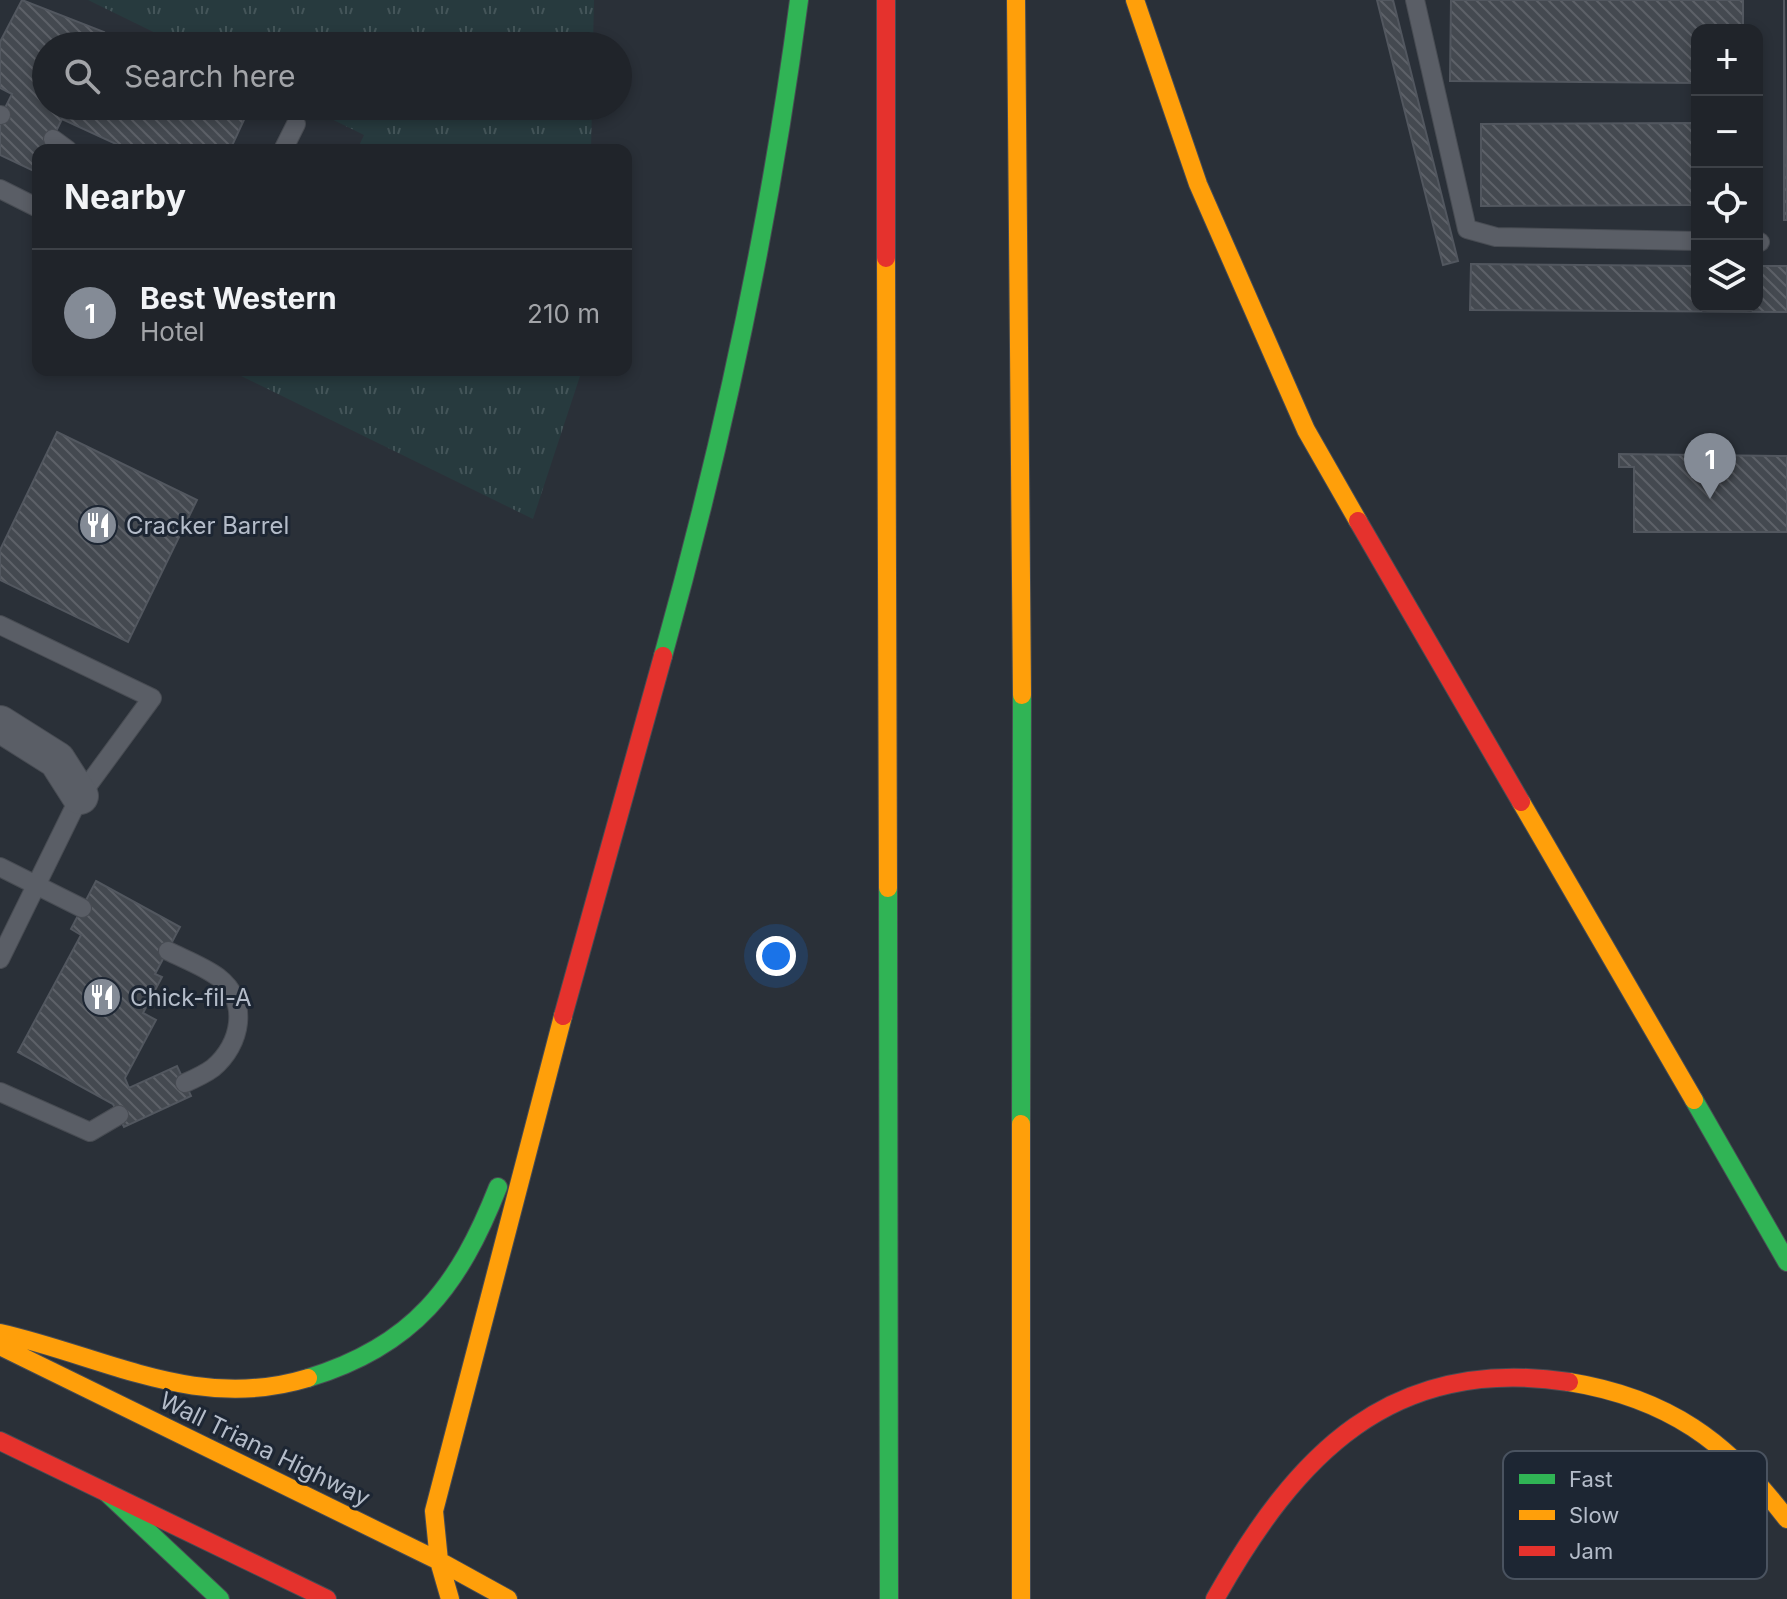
<!DOCTYPE html>
<html lang="en">
<head>
<meta charset="utf-8">
<style>
	body { margin:0; font-family:Inter,sans-serif; background:#2d3036; color:#f1f3f6 }
	.controls { position:absolute; right:24px; top:24px; display:grid; overflow:hidden; border-radius:16px; box-shadow:0 4px 12px #0003 }
	.controls button { width:72px; height:72px; display:grid; place-items:center; padding:0; border:0; border-bottom:2px solid #3d4147; background:#20242a; color:#f1f3f6; font:40px sans-serif }
	.you { position:absolute; left:776px; top:956px; width:28px; height:28px; margin:-20px; border:6px solid #fff; border-radius:50%; background:#1a73e8; box-shadow:0 0 0 12px #1a73e833 }
	.badge { display:grid; place-items:center; width:52px; height:52px; border-radius:50%; background:#848b96; color:#fff; font-size:26px; font-weight:700 }
	.pin { position:absolute; translate:-50% -66px; filter:drop-shadow(0 2px 4px #0008) }
	.pin::after { content:''; position:absolute; top:42px; width:28px; height:24px; background:inherit; clip-path:polygon(0 0,100% 0,50% 100%) }
	.list { margin:0; padding:0; list-style:none }
	h2 { display:flex; justify-content:space-between; align-items:center; height:104px; margin:0; padding:0 32px; font-size:34px }
	h2 small { font-size:26px; font-weight:400; color:#a2a4a8 }
	.list li { display:grid; grid-template-columns:52px 1fr auto; gap:24px; align-items:center; box-sizing:border-box; height:128px; padding:0 32px; border-top:2px solid #3d4147 }
	.list b { display:block; font-size:30px; white-space:nowrap }
	.list p { margin:0; font-size:26px; white-space:nowrap; color:#a2a4a8 }
	.list em { font-size:26px; font-style:normal; color:#a2a4a8 }
	.icon { flex:none; width:44px; height:44px; fill:none; stroke:currentColor; stroke-width:2; stroke-linecap:round; stroke-linejoin:round }
	.map { position:relative; flex:none; width:1787px; height:1599px; overflow:hidden }
	.search { position:absolute; background:#20242a; box-shadow:0 4px 12px #0003; left:32px; top:32px; width:600px; height:88px; display:flex; align-items:center; gap:20px; box-sizing:border-box; padding:0 28px; border-radius:44px; color:#a2a4a8; font-size:30px }
	.panel { position:absolute; background:#20242a; box-shadow:0 4px 12px #0003; left:32px; top:144px; width:600px; height:232px; border-radius:16px }
	.map>svg:first-child { display:block }
	.grass { fill:url(#grass-tufts) }
	.building { fill:url(#building-back-hatch); stroke:#52575f; stroke-width:2 }
	.lines { fill:none; stroke-linecap:round; stroke-linejoin:round }
	.lane-casing { stroke:#484c53; stroke-width:20 }
	.street-casing { stroke:#484c53; stroke-width:38 }
	.fast-casing { stroke:#484c53; stroke-width:20 }
	.slow-casing { stroke:#484c53; stroke-width:20 }
	.jam-casing { stroke:#484c53; stroke-width:20 }
	.lane { stroke:#5a5e66; stroke-width:18 }
	.street { stroke:#5a5e66; stroke-width:36 }
	.fast { stroke:#30b455; stroke-width:18 }
	.slow { stroke:#ff9f0a; stroke-width:18 }
	.jam { stroke:#e5322d; stroke-width:18 }
	.labels { text-anchor:middle; dominant-baseline:central; stroke-width:6; stroke-linejoin:round; paint-order:stroke }
	.poi-label { font-size:24px; fill:#b4bcc9; stroke:#1d2633; text-anchor:start }
	.street-label { font-size:24px; fill:#b4bcc9; stroke:#1d2633 }
	.key { fill:#1d2633; stroke:#4a5360; stroke-width:2 }
	.key-label { font-size:22px; fill:#b4bcc9 }
</style>
</head>
<body>
<div class="map">
<svg width="1787" height="1599" viewBox="0 0 1787 1599">
	<defs>
		<pattern id="grass-tufts" width="24" height="20" patternUnits="userSpaceOnUse" patternTransform="scale(2)"><rect width="24" height="20" fill="#273a3e"/><path d="M3 7l-1-3M5 7V3M7 7l1-3M15 17l-1-3M17 17v-4M19 17l1-3" fill="none" stroke="#445559"/></pattern>
		<pattern id="building-back-hatch" width="6" height="6" patternUnits="userSpaceOnUse" patternTransform="scale(2)"><rect width="6" height="6" fill="#444950"/><path d="M-1 5l2 2M0 0l6 6M5-1l2 2" fill="none" stroke="#5d6168"/></pattern>
	</defs>
	<rect width="100%" height="100%" fill="#2a3038"/>
	<path class="grass" d="M88,0H594L593,46H182Z
		M305,106H592L591,150H357L364,135Z
		M244,370H582L533,519L241,376Z"/>
	<path class="building" d="M22,0L104,32L101,40L114,46H46V106H243L249,109L230,150H129L62,119L47,150H38L36,172L0,155V118L12,94L0,88V42Z
		M1377,0H1393L1458,261L1443,265Z
		M1451,0H1743V30H1697V83L1450,81Z
		M1784,0L1787,220H1784Z
		M1697,123V205L1481,206V124Z
		M1471,264L1697,266V306H1757V266H1787V312L1470,310Z
		M57,432L197,500L128,642L0,580V550Z
		M1619,454L1787,456V532H1634V467H1619Z
		M96,881L180,927L155,974L162,977L143,1013L156,1020L125,1078L129,1088L177,1066L191,1096L124,1127L113,1104L18,1052L81,935L71,929Z"/>
	<g class="lines">
		<g class="lane-casing">
			<path id="lane" d="M1415,0L1467,229L1496,237L1697,241
				M0,115H1
				M53,139L68,150
				M283,150L296,124
				M0,189L38,208
				M1757,241L1760,242
				M0,625L152,698L80,796L0,959
				M0,867L82,908
				M168,951C184,959 203,966 218,977C250,1001 241,1045 213,1068C205,1074 194,1079 185,1083
				M0,1092L90,1132L119,1115"/>
		</g>
		<g class="street-casing">
			<path id="street" d="M0,724L57,760L80,796"/>
		</g>
		<g class="fast-casing">
			<path id="fast" d="M663,656C723,440 770,223 799,0
				M888,888L889,1599
				M1694,1100L1787,1262
				M1021,1124L1022,695
				M308,1378C414,1346 459,1286 498,1187
				M107,1493L220,1599"/>
		</g>
		<g class="slow-casing">
			<path id="slow" d="M1016,0L1022,695
				M1135,0L1198,184L1306,430L1358,521
				M886,258L888,888
				M1521,802L1694,1100
				M0,1333C106,1357 197,1412 308,1378
				M0,1346L439,1561L508,1599
				M1569,1382C1668,1398 1728,1442 1787,1519
				M450,1599L439,1561L434,1511L563,1016
				M1021,1599V1124"/>
		</g>
		<g class="jam-casing">
			<path id="jam" d="M886,0V258
				M1358,521L1521,802
				M563,1016L663,656
				M0,1441L327,1599
				M1215,1599C1296,1455 1390,1355 1569,1382"/>
		</g>
		<use href="#lane" class="lane"/>
		<use href="#street" class="street"/>
		<use href="#fast" class="fast"/>
		<use href="#slow" class="slow"/>
		<use href="#jam" class="jam"/>
	</g>
	<defs>
		<g id="restaurant-disc" transform="scale(2)"><circle r="9.5" fill="#848b96" stroke="#1d2633"/><path d="M-5-6h1v4h1v-4h1v4h1v-4h1v5L-1.5 .5V6h-2V.5L-5-1ZM5-6V6H3V1.5H1.5Q1.5-4 5-6Z" fill="#fff"/></g>
	</defs>
	<g fill-rule="evenodd">
		<use href="#restaurant-disc" x="98" y="525"/>
		<use href="#restaurant-disc" x="102" y="997"/>
	</g>
	<g class="labels">
		<g class="poi-label">
			<text x="126" y="525">Cracker Barrel</text>
			<text x="130" y="997">Chick-fil-A</text>
		</g>
		<g class="street-label">
			<text transform="translate(265 1449) rotate(26)">Wall Triana Highway</text>
		</g>
	</g>
	<rect x="1503" y="1451" width="264" height="128" rx="12" class="key"/>
	<rect x="1519" y="1474" width="36" height="10" fill="#30b455"/>
	<rect x="1519" y="1510" width="36" height="10" fill="#ff9f0a"/>
	<rect x="1519" y="1546" width="36" height="10" fill="#e5322d"/>
	<g class="key-label">
		<text x="1569" y="1487">Fast</text>
		<text x="1569" y="1523">Slow</text>
		<text x="1569" y="1559">Jam</text>
	</g>
</svg>
<div class="controls">
<button>+</button>
<button>−</button>
<button><svg class="icon" aria-label="locate" viewBox="0 0 24 24"><circle cx="12" cy="12" r="6"/><path d="M12 2v4M12 18v4M2 12h4M18 12h4"/></svg></button>
<button><svg class="icon" aria-label="layers" viewBox="0 0 24 24"><path d="M12 4l9 5-9 5-9-5zM3 14l9 5 9-5"/></svg></button>
</div>
<div class="you"></div>
<div class="pin badge" style="left:1710px;top:499px">1</div>
<div class="search"><svg class="icon" aria-label="search" viewBox="0 0 24 24"><circle cx="10" cy="10" r="6"/><path d="M15 15l6 6"/></svg>Search here</div>
<section class="panel">
<h2>Nearby<small></small></h2>
<ul class="list">
<li><span class="badge">1</span><div><b>Best Western</b><p>Hotel</p></div><em>210 m</em></li>
</ul>
</section>
</div>
</body>
</html>
